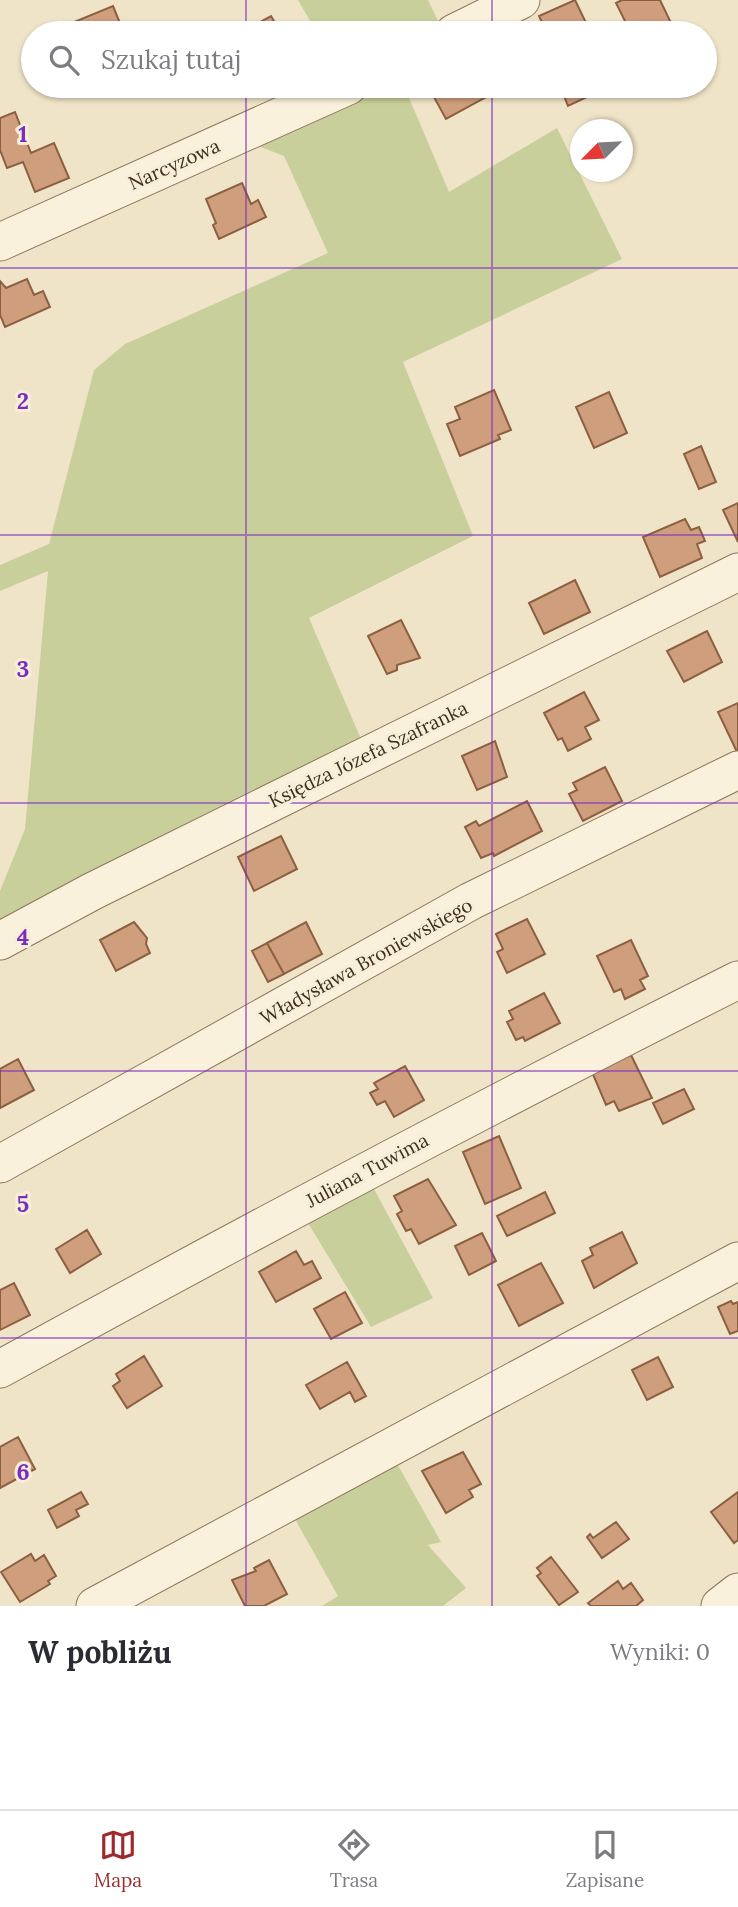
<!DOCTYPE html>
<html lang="pl">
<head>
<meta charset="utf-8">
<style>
	body { margin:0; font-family:Lora,serif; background:#f2f2f3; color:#2b2b33 }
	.compass { position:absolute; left:570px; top:119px; width:63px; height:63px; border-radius:50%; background:#fff; box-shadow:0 2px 5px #0004; rotate:246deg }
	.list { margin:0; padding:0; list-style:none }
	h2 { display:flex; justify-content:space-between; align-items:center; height:91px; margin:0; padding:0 28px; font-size:30px }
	h2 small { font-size:23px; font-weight:400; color:#7c7c81 }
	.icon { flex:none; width:38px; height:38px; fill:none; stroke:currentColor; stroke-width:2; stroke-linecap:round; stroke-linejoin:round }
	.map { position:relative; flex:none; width:738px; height:1606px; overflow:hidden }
	.search { position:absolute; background:#fff; box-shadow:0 2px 5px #0004; left:21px; right:21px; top:21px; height:77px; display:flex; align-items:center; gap:18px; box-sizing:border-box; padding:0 24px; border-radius:38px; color:#7c7c81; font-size:26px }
	.sheet { height:203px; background:#fff }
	nav { display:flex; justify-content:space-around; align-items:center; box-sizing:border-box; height:98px; border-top:2px solid #e1e1e2; background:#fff; font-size:19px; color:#7c7c81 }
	nav a { display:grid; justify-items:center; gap:4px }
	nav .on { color:#9e2a2b }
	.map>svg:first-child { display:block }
	.green { fill:#c9cf9b }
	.building { fill:#cf9f7d; stroke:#8d5f41; stroke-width:2 }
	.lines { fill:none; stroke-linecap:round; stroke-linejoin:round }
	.minor-casing { stroke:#8d765c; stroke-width:39 }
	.minor { stroke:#faf1dc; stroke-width:37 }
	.grid { fill:none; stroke:#7b2cbf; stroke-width:2; stroke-opacity:0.55 }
	.labels { text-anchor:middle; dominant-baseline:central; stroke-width:6; stroke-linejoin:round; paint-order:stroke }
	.street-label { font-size:19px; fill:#3d2e20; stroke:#f7eed8 }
	.grid-label { font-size:23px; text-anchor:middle; font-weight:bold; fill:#7b2cbf; stroke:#f7eed8; stroke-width:6; stroke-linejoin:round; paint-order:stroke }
</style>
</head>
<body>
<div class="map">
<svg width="738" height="1606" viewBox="0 0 738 1606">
	<rect width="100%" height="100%" fill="#f0e4c8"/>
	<path class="green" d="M298,0H428L438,21L417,33H317Z
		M379,86H404L449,192L557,128L622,259L403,362L473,536L309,618L361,739L0,925V891L25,829L48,571L0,591V565L49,544L94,370L125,344L328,253L284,156L258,146Z
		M368,1178L433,1298L371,1327L302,1213Z
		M395,1460L441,1542L428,1545L466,1588L443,1606H322L338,1596L295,1519Z"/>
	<path class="building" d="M575,0L590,31L547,33L539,16Z
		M622,0H660L672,25L655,33H631L616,3Z
		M113,6L124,33H58L57,29Z
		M271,16L281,33H243L242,32Z
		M433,86H487L492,94L446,119L429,88Z
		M560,86H610L568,106Z
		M15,112L31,153L54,143L69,178L35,192L23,162L7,168L0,150V118Z
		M242,183L251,204L258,200L266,217L219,239L213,225L216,223L206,199Z
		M27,279L34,295L43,291L50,307L5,327L0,315V281L6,288Z
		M494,390L511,430L498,435L500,439L460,456L447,424L460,419L455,407Z
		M609,392L627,433L594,448L576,407Z
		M701,446L716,482L699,489L684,454Z
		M738,503V542L723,510Z
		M685,519L691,530L699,527L705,541L697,544L702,558L660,577L643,537Z
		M575,580L590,612L544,634L529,603Z
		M401,620L420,658L397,665V670L387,674L368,636Z
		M707,631L722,662L684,682L667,651Z
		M584,692L599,720L585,727L591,739L568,751L562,738L558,740L544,713Z
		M738,703V752H737L718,712Z
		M495,741L507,777L477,790L462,756Z
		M605,767L622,801L583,821L569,794L577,790L573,783Z
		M527,801L542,831L494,856L493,853L481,858L465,827L476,821L479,826Z
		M281,836L297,869L254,891L238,857Z
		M527,919L545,954L507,973L497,952L503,949L496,934Z
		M134,922L147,938L146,944L150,953L116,971L100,940Z
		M306,922L322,954L284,974L267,943Z
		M631,940L648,976L640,980L645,989L625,999L621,989L614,992L597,956Z
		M267,943L284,974L268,982L252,951Z
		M544,993L560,1023L525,1041L523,1037L516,1040L507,1022L513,1019L509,1011Z
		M631,1055L652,1098L619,1111L614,1101L606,1105L592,1072Z
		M18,1059L34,1090L0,1108V1069Z
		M405,1066L424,1100L394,1117L385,1101L377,1105L370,1093L378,1089L374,1083Z
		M684,1089L694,1109L663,1124L653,1103Z
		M499,1136L521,1188L485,1204L463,1152Z
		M428,1179L456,1225L419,1244L411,1229L406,1231L397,1214L402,1211L394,1196Z
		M545,1192L555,1213L507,1236L497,1216Z
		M87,1230L101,1254L70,1273L56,1249Z
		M622,1232L637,1263L594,1288L582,1261L593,1255L590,1248Z
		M482,1233L496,1261L469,1275L455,1246Z
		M296,1251L304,1265L312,1261L321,1278L276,1302L259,1272Z
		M541,1263L563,1303L519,1326L498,1285Z
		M14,1283L30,1315L0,1330V1290Z
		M345,1292L362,1323L331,1339L314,1309Z
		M731,1301L733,1304L738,1302V1331L730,1334L718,1307Z
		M144,1356L162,1386L127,1408L113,1386L120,1381L116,1374Z
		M658,1357L673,1387L647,1400L632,1370Z
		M347,1362L366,1396L355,1402L350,1392L320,1409L306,1385Z
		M18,1437L35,1469L0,1488V1447Z
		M463,1452L481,1484L469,1490L473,1497L446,1513L422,1471Z
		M81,1492L88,1504L76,1510L79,1516L57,1528L48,1510Z
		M738,1492V1540L734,1543L711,1512Z
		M616,1522L629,1539L602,1558L587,1537L590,1534L593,1538Z
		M31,1554L35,1561L44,1555L56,1576L48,1581L50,1584L20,1602L1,1572Z
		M551,1557L578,1592L559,1605L537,1576L541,1573L537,1568Z
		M269,1560L287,1594L264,1606H245L232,1580L256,1571L254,1568Z
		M618,1581L623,1589L631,1583L643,1600L636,1606H591L588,1603Z"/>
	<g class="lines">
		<g class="minor-casing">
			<path id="minor" d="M454,33L521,0
				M0,242L348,86
				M0,941L93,891L738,572
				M0,1164L471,901L738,770
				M0,1369C244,1235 489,1105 738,980
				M95,1606L738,1261
				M720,1606L738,1592"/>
		</g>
		<use href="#minor" class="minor"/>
	</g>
	<path class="grid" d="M246,0V33M492,0V33M246,86V1606M492,86V1606M0,268H738M0,535H738M0,803H738M0,1071H738M0,1338H738"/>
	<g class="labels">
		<g class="street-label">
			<text transform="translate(174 164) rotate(-24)">Narcyzowa</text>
			<text transform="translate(368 754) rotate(-26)">Księdza Józefa Szafranka</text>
			<text transform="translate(366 961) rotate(-29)">Władysława Broniewskiego</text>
			<text transform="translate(367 1170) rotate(-28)">Juliana Tuwima</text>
		</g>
	</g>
	<g class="grid-label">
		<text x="23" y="142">1</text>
		<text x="23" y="409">2</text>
		<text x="23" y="677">3</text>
		<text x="23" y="945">4</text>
		<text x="23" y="1212">5</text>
		<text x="23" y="1480">6</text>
	</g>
</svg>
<svg class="compass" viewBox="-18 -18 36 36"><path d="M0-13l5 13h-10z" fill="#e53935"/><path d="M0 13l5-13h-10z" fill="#7c7c81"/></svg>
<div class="search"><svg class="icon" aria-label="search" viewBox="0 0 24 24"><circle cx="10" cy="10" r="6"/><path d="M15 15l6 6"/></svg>Szukaj tutaj</div>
</div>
<section class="sheet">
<h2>W pobliżu<small>Wyniki: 0</small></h2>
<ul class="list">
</ul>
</section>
<nav>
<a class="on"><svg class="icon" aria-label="map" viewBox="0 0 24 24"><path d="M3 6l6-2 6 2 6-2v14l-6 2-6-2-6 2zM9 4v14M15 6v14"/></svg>Mapa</a>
<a><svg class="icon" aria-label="directions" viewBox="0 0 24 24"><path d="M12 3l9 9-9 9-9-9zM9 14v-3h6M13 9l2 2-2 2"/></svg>Trasa</a>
<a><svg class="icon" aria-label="saved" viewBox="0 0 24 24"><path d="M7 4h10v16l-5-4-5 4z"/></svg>Zapisane</a>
</nav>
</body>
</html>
